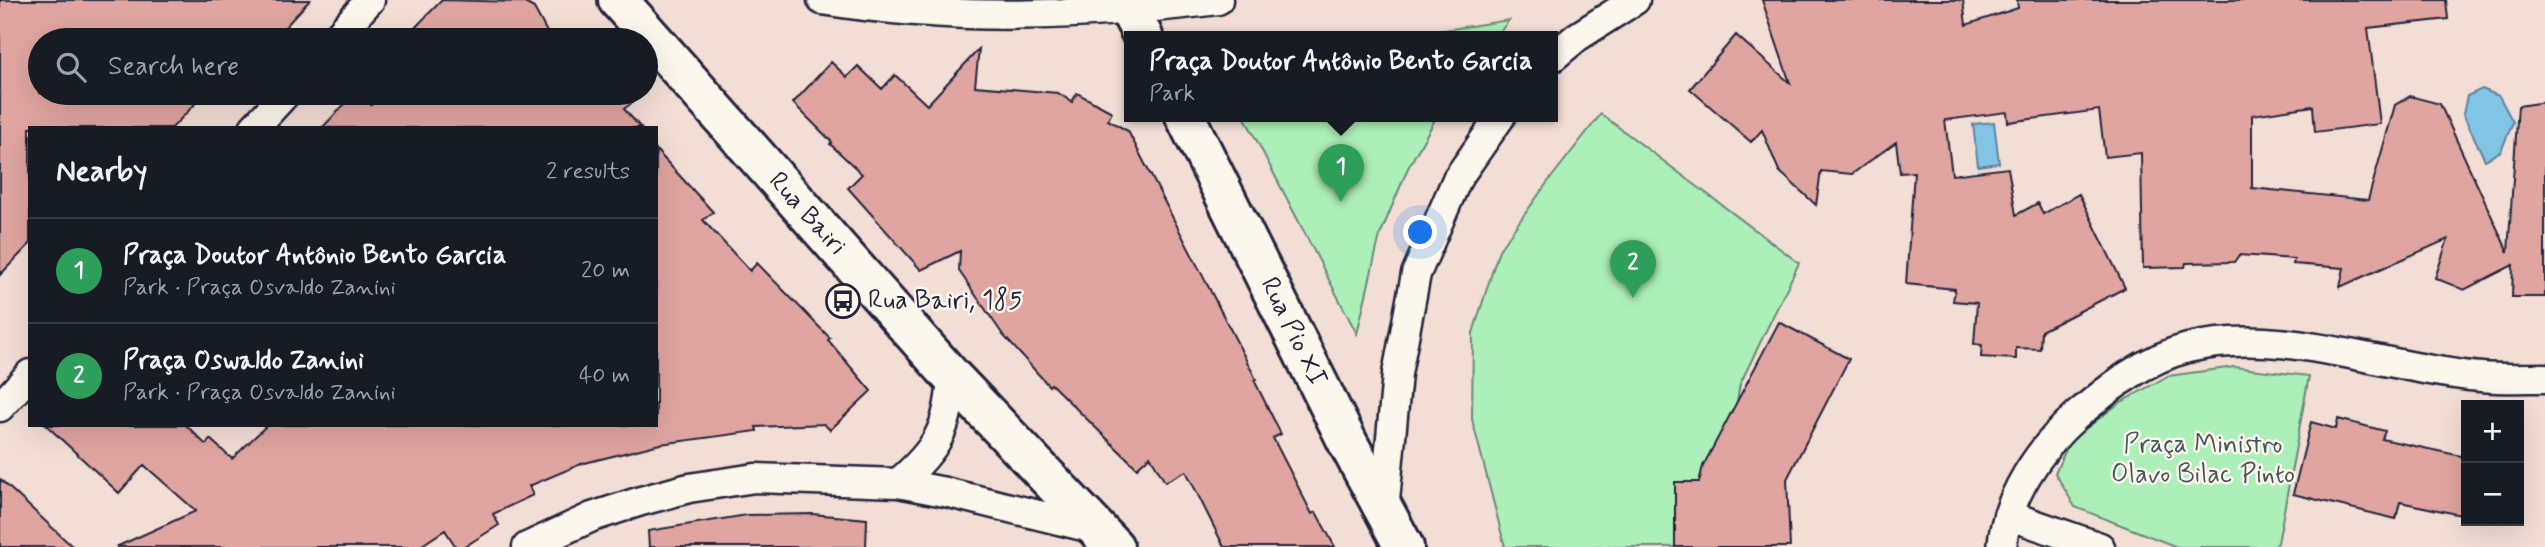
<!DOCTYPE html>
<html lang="en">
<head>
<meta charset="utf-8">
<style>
	body { margin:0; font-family:Mynerve,sans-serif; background:#20242c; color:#f1f3f6 }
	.controls { position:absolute; right:21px; bottom:21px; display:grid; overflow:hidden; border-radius:0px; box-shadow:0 7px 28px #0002 }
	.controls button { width:63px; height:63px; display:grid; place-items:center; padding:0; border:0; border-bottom:2px solid #363941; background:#171b24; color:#f1f3f6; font:35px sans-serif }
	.you { position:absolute; left:1421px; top:233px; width:24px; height:24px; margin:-18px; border:5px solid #fff; border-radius:50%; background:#1a73e8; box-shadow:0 0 0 10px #1a73e833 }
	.badge { display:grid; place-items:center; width:46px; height:46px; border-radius:50%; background:#9495a2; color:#fff; font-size:23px; font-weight:700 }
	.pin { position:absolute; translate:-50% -58px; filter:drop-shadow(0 2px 4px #0008) }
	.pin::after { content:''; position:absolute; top:37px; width:24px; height:21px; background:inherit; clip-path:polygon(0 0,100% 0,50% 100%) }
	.popup { position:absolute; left:1124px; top:31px; width:434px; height:91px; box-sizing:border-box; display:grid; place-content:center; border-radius:0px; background:#171b24; filter:drop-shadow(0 2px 5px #0005); font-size:23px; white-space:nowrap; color:#9ea1a6 }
	.popup b { font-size:26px; color:#f1f3f6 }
	.popup::after { content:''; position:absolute; left:50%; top:100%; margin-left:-14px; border:14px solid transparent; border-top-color:#171b24 }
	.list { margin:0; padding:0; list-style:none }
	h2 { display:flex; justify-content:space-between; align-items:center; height:91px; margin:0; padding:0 28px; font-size:30px }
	h2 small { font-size:23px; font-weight:400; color:#9ea1a6 }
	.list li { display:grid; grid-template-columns:46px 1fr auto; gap:21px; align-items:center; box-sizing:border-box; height:105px; padding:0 28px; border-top:2px solid #363941 }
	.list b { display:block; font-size:26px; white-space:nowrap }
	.list p { margin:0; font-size:23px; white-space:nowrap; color:#9ea1a6 }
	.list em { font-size:23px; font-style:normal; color:#9ea1a6 }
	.icon { flex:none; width:38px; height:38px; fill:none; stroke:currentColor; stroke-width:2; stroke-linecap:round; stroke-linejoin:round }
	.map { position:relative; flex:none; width:2545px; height:547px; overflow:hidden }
	.search { position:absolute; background:#171b24; box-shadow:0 7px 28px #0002; left:28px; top:28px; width:630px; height:77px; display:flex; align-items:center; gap:18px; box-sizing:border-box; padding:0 24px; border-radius:38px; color:#9ea1a6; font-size:26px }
	.panel { position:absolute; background:#171b24; box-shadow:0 7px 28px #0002; left:28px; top:126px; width:630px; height:301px; border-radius:0px }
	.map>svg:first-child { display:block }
	.green { fill:#adefb8; stroke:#68887a; stroke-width:2 }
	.water { fill:#82c4e3; stroke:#5c83a0; stroke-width:2 }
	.building { fill:#e0a5a1; stroke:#22223b; stroke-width:2 }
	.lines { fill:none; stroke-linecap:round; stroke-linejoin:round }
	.minor-casing { stroke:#22223b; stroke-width:33 }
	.primary-casing { stroke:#22223b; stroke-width:44 }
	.minor { stroke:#fbf7ec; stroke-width:28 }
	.primary { stroke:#fbf7ec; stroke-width:38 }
	.labels { text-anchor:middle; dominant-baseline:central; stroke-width:5; stroke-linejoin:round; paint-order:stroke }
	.street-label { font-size:26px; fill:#22223b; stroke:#fbf7ec }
	.poi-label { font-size:26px; fill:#22223b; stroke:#fbf7ec; text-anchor:start }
	.park-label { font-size:26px; fill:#45555a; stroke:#fbf7ec }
</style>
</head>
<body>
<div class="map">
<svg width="2545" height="547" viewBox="0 0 2545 547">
	<rect width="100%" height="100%" fill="#f3ded6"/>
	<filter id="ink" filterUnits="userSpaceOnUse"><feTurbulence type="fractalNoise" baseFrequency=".0143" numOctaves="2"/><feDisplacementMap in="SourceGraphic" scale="14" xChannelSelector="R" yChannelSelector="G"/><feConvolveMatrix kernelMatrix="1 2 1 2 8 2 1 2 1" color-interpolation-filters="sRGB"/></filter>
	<g filter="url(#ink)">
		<path class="green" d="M1509,20L1497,36H1405Z
			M1601,114L1799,263L1740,384L1720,497L1725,547H1505L1472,419L1473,333L1499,250L1547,183Z
			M1244,116H1437L1408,168L1380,235L1357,334Z
			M2234,367L2309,376L2278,543L2274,547H2177L2075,507L2055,473L2070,441L2118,404L2168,376Z"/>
		<path class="water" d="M2482,89L2499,96L2513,122L2501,151L2485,160L2463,114L2467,96Z
			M1994,122L1999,163L1978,166L1973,124Z"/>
		<path class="building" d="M0,0H310L273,40H40V93H194L196,94L191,99L195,104L172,128H30V244L0,275Z
			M442,0L523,2L534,8L547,32L546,40H403Z
			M1762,0H1963L1966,25L2018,8L2017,0H2446L2448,19L2368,28L2380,124L2315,132L2313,106L2252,115V188L2368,200L2395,105L2410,96L2440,104L2508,252L2518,106L2545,102V297H2512L2513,265L2464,290L2435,278L2448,239L2340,287L2344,268L2293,264L2294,259L2239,255L2234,262L2186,263L2185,267L2143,268L2141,153L2105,157L2099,110L2008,122L2007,112L1945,120L1952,175L2008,168L2016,215L2038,203L2043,214L2079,194L2125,288L2041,331L2040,349L2016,348V359L1981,357L1982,345L1974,344L1977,303L1953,301L1955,289L1906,284L1914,172L1900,173L1896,142L1852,174L1821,171L1816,205L1779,171L1762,130L1751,142L1690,89L1736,35L1790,83Z
			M979,49L975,86L1058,93L1072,102L1077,93L1112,112L1108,120L1128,131L1256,379L1254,380L1281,434L1273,438L1312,514L1316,512L1335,547H1224L1186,471L1165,482L1150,456L1137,468L1051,384L1049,386L1003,335L959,271L960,251L921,270L848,188L862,174L830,144L832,142L793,103L831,62L847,77L858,66L882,89L895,75L927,105Z
			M355,93H359L371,105L383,93H644L624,109L641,128H322Z
			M656,150L713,212L703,220L750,271L757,263L830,338L828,340L871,391L830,430L824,424L756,427L757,431L660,444L581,464L529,486L533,495L493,514L499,525L464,547H456L445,530L419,547H116L196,511L144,465L119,493L46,425H186L206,445L210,439L232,459L267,425H656Z
			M1779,322L1849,359L1787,479L1790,547H1675V482H1699L1703,466Z
			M2338,419L2385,431L2382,439L2466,457V516L2400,502L2396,519L2293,494L2311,422L2336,429Z
			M0,479L73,547H0Z
			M812,514L867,519L866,547H649L648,531L747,515Z"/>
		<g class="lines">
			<g class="minor-casing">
				<path id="minor" d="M822,0C959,22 1081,17 1218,0
					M334,40L370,0
					M1553,57L1577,37L1635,0
					M254,128L286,93
					M0,407L30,374
					M898,483C937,450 949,428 952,377
					M1384,511L1397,374L1416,274L1457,179L1501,116
					M2008,515L2100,547
					M527,547L592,517L641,501L689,488L755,478L898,483L945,492L1095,529
					M2002,547C2006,497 2040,448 2076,416C2109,388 2144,359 2188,348C2284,325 2385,369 2481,377C2502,379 2524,378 2545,378"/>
			</g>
			<g class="primary-casing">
				<path id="primary" d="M618,0L952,377L1114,547
					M1124,0L1143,36
					M1185,116L1348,443L1404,547"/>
			</g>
			<use href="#minor" class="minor"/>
			<use href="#primary" class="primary"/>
		</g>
	</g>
	<defs>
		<g id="bus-ring" transform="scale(1.75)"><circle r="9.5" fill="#fbf7ec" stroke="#22223b" stroke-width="1.5"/><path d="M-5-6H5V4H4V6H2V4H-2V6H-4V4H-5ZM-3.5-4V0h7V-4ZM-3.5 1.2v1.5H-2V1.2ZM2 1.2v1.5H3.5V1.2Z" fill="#22223b"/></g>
	</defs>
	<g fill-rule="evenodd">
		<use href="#bus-ring" x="843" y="301"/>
	</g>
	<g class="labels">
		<g class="street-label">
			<text transform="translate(807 214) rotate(48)">Rua Bairi</text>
			<text transform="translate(1293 332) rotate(64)">Rua Pio XI</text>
		</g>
		<g class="poi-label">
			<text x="868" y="301">Rua Bairi, 185</text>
		</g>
		<g class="park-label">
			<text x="2203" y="445">Praça Ministro<tspan x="2203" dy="30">Olavo Bilac Pinto</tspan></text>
		</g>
	</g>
</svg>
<div class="controls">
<button>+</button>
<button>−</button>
</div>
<div class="you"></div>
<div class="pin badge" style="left:1341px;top:202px;background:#2e9e5b">1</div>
<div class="popup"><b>Praça Doutor Antônio Bento Garcia</b>Park</div>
<div class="pin badge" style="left:1633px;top:298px;background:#2e9e5b">2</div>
<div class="search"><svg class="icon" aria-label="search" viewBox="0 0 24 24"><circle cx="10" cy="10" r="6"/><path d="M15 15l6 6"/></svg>Search here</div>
<section class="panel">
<h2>Nearby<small>2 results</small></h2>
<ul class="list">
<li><span class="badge" style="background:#2e9e5b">1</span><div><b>Praça Doutor Antônio Bento Garcia</b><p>Park · Praça Osvaldo Zanini</p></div><em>20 m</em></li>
<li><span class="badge" style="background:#2e9e5b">2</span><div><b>Praça Oswaldo Zanini</b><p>Park · Praça Osvaldo Zanini</p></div><em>40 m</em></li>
</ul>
</section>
</div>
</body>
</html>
